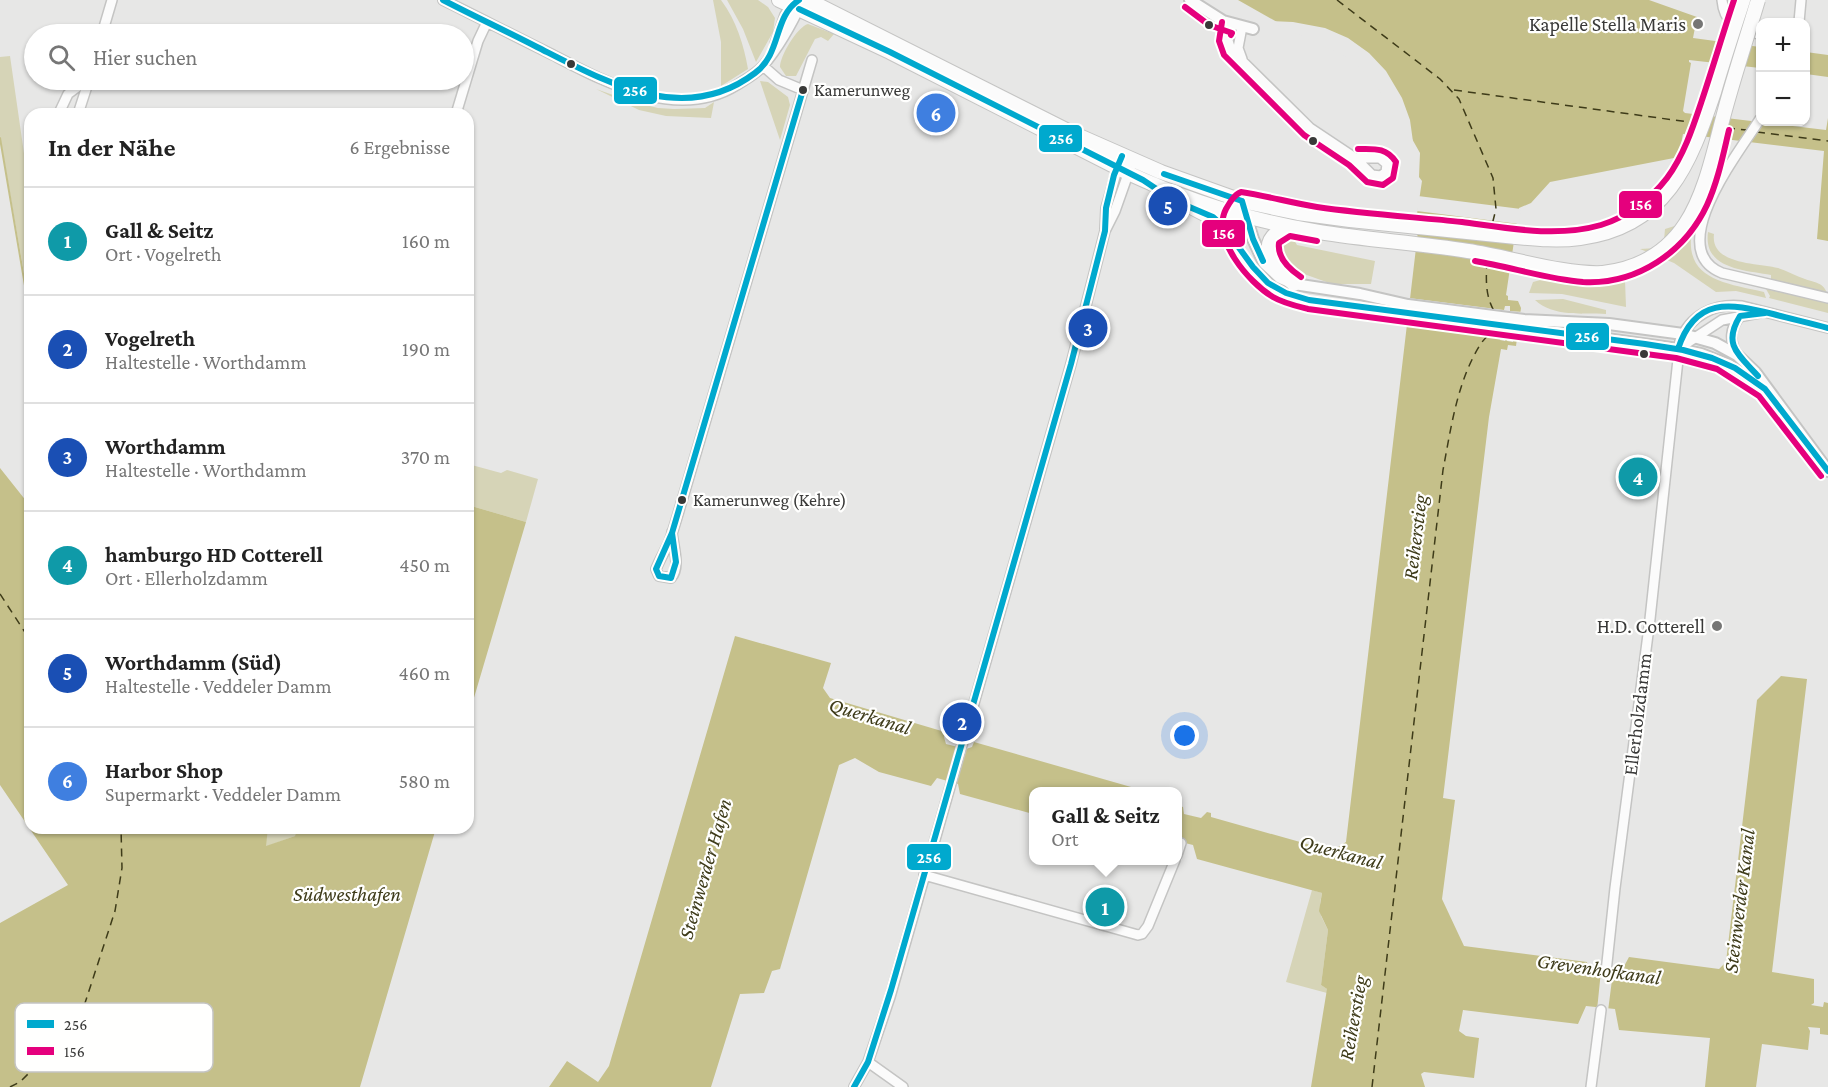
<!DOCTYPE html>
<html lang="de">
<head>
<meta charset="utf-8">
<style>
	body { margin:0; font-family:"Crimson Pro",serif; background:#f6f6f6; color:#222 }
	.controls { position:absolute; right:18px; top:18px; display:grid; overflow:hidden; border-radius:12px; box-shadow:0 2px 4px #0004 }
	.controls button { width:54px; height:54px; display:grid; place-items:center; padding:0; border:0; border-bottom:2px solid #e0e0e0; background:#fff; color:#222; font:30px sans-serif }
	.you { position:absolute; left:1185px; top:736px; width:21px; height:21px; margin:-15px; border:4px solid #fff; border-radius:50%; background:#1a73e8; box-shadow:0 0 0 9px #1a73e833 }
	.badge { display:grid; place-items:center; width:39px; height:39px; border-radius:50%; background:#767675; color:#fff; font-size:20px; font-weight:700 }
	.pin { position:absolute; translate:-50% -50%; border:3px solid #fff; box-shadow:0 2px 6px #0006 }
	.popup { position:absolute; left:1029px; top:787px; width:153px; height:78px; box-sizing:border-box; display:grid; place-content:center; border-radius:12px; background:#fff; filter:drop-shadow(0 2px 4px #0005); font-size:20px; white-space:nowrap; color:#767676 }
	.popup b { font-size:22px; color:#222 }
	.popup::after { content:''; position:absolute; left:50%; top:100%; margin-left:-12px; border:12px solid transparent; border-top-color:#fff }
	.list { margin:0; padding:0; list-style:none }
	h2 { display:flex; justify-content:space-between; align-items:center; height:78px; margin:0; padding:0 24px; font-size:26px }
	h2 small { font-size:20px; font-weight:400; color:#767676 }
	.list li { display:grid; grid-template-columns:39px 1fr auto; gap:18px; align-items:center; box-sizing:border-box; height:108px; padding:0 24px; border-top:2px solid #e0e0e0 }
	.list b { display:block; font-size:22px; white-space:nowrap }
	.list p { margin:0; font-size:20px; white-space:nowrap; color:#767676 }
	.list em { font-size:20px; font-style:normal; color:#767676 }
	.icon { flex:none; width:33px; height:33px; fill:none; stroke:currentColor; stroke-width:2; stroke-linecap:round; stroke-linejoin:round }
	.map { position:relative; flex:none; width:1828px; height:1087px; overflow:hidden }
	.search { position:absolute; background:#fff; box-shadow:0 2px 4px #0004; left:24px; top:24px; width:450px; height:66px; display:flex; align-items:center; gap:15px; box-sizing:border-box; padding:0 21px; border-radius:33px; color:#767676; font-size:22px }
	.panel { position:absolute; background:#fff; box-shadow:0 2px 4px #0004; left:24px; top:108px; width:450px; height:726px; border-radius:18px }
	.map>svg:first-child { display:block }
	.green { fill:#d6d4b7 }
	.water { fill:#c5c08a }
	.pier { fill:#e7e7e6 }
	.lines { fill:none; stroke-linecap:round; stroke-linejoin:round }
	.stream { stroke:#c5c08a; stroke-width:2 }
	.ferry { stroke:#3e3b19; stroke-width:1.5; stroke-dasharray:8 6; stroke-linecap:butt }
	.minor-casing { stroke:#c4c4c3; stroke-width:12 }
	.tertiary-casing { stroke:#c4c4c3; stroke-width:14 }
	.primary-casing { stroke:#c4c4c3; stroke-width:16 }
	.minor { stroke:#fbfbfb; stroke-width:9 }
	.tertiary { stroke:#fbfbfb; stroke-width:10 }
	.primary { stroke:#fbfbfb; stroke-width:14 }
	.primary-bridge-casing { stroke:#c4c4c3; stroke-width:16; stroke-linecap:butt }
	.primary-bridge { stroke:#fbfbfb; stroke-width:14 }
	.bus-1-casing { stroke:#fffffe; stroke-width:10 }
	.bus-2-casing { stroke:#fffffe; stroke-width:10 }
	.bus-1 { stroke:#00a9ce; stroke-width:6 }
	.bus-2 { stroke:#e5007d; stroke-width:6 }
	.poi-dot { fill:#767675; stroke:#fffffe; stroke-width:2 }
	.bus-dot { fill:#393938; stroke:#fffffe; stroke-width:2 }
	.labels { text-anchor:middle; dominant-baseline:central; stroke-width:4.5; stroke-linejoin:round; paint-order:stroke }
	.bus-label { font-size:18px; fill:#393938; stroke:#fffffe; text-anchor:start }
	.poi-label { font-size:20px; fill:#393938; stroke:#fffffe; text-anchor:end }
	.street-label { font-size:20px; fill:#393938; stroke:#fffffe }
	.water-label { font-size:21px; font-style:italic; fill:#3e3b19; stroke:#fffffe }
	.key { fill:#fffffe; stroke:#c4c4c3; stroke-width:1.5 }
	.key-label { font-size:16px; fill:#393938 }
	.line-badge { stroke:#fffffe; stroke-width:2 }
	.badge-label { font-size:16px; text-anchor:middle; font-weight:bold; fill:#fff }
</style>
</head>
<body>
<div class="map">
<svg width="1828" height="1087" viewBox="0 0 1828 1087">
	<rect width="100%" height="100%" fill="#e7e7e6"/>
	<path class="green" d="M713,0H721C736,20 744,45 748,69L721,86V42Z
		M727,0H758L768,7L775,18L773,32L756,62L743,29Z
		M808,24L834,34L828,41L821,37L815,39L796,76H786L780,67C780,56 797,27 808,24Z
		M10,56L30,195V307L0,136V57Z
		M760,81L768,82L788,97L790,105L780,140Z
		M596,89L633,102L658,108L674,109L705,108L714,102L711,118L666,116L639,110Z
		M1694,220C1679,278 1719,282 1764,292L1766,298L1736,291L1716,292L1674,263L1640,249L1657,248L1664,240L1665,229Z
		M1708,232L1714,234C1710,265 1758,263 1778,268C1787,271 1796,276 1805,279C1815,283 1823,282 1827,293L1771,279V275C1744,270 1703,269 1708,232Z
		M1284,234H1291L1297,245L1375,261L1371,284H1332L1290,269L1274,249Z
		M1548,278L1586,282L1625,280L1626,307L1562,294L1529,293L1533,282Z
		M1766,289L1828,303V313L1769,298L1770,296Z
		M1563,299L1606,310V314C1583,313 1553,317 1535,300Z
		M468,464L501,473L507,470L538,479L526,522L468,505Z
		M268,828H297L295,836L265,847Z
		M1312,890L1322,893L1320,903L1321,916L1328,930L1321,985L1327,989V993L1286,982Z"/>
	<path class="water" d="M1238,0H1649L1697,17L1693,38L1760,47V68L1689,60V62L1691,63L1683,111L1685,113L1826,130L1828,118V241L1817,239L1824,151L1683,134L1679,154L1674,158L1550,182L1531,203L1519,208L1506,295L1508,296V300L1518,301L1521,308L1516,346L1508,345L1507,350L1501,349L1489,417L1443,798L1455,800L1442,899L1464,946L1587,962L1589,971L1613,973L1614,971L1621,972L1629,957L1719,969L1726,962L1757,700L1781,676L1807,679L1772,972L1814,979V1003L1811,1005L1823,1007L1824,1002L1828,1003V1035L1820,1034V1028L1808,1027L1810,1031L1808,1050L1762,1044L1756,1087H1705L1710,1038L1619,1030L1615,1009L1586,1006L1578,1024L1463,1010L1459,1031L1466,1036L1479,1038L1474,1078L1424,1072L1421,1074L1425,1087H1311L1327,989L1321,985L1328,930L1319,911L1322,893L1197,859L1193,845L1177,841V805L1183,807L1184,814L1201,818L1207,812L1211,813V817L1332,851L1346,842L1420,214H1417L1422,181L1419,177L1420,153L1407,130L1367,72L1345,54L1284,26Z
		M1806,52L1828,55V77L1806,74Z
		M0,468L27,502H30V828H268L266,846L295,836L297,828H436L360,1087H0V923L68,885L0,785Z
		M468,505L526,522L468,718Z
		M735,636L831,663L823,688L830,698L945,732L944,737L946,744L966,749L972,747L974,742L1145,791L1033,792V814L960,794L958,784L937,778L931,786L879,772L855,758L839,765L780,969L772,971L764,993L740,994L711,1087H549L567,1061L598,1082L609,1066Z"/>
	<path class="pier" d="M1269,21L1293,22L1325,28L1348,38L1369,53L1386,71L1402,98L1410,120L1414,149L1378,89L1361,68L1343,55Z
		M1418,196L1521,209L1519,224L1417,211Z
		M1408,294L1409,298L1504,310L1505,306H1510V311L1524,312L1521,336L1514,335L1513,342L1507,341L1508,334L1505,341L1500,340L1501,333L1405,321Z
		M1601,971L1613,972L1608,1011L1597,1010Z"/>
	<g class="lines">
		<path class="stream" d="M0,138L30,315"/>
		<path class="ferry" d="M1337,0L1440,79L1459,99L1493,178L1496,209L1491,229
			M1454,90L1696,123
			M1727,128L1747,130
			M1757,132L1828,141
			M1487,261C1486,279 1485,295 1494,311
			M0,594L30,640
			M10,1087L20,1082L63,1039L85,1003L115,911L122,868L121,828
			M1372,1087L1443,470C1451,428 1457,382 1480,345C1486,335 1497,330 1502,323"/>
		<g class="minor-casing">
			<path id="minor" d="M443,0C480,18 516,37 553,55C607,83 678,122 737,85C746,79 756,74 763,66C780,46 792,24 803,0
				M1722,0C1724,23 1739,32 1760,34
				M1799,22L1801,0
				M1231,24L1228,41L1231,50L1310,128L1355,158L1372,175L1381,176L1386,172L1387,164L1380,158H1355
				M1242,27L1238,48L1242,59
				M102,34L112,0
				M775,44L785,15L794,2
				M763,66L779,80L803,90
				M71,114L60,111L68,94L87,80
				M78,114L89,80
				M456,114L478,41L487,22
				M1760,119C1740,151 1662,249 1722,273L1828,298
				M1105,229L1106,208L1119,163
				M1678,349L1722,320L1759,313
				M1737,355C1729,340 1730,329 1740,316
				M672,532C673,546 681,567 671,578L659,576L656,569C660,559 665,551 669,542C675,526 679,510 684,494L812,60
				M1177,855L1181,843
				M924,875L1138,935L1142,934L1148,926L1175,860
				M1606,972L1615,888L1650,619L1680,341C1690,315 1715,303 1742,306L1828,328
				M868,1062L903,1087
				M854,1087L868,1062L890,997L1071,364L1105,231L1115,211L1133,160
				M1591,1087L1601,1010"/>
		</g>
		<g class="tertiary-casing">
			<path id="tertiary" d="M1190,0L1223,21L1253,29
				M1244,210L1253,239L1264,263L1280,278L1294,284L1360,294L1408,305L1524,320L1609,324L1683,334L1715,343L1737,355L1755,372L1828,471
				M1235,240C1229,226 1232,219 1238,207
				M1556,332L1678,349L1701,354L1729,365L1763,387"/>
		</g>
		<g class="primary-casing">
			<path id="primary" d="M779,0L890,52L1128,173C1188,201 1253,221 1319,232C1368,240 1419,243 1468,251C1509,257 1564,275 1603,273
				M808,0L1070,132L1161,172L1242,201L1298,213L1350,220L1516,237
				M1189,206L1218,221L1236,243
				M1288,226C1252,243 1274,265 1294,284"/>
		</g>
		<use href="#minor" class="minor"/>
		<use href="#tertiary" class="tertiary"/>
		<use href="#primary" class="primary"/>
		<g class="primary-bridge-casing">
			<path id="primary-bridge" d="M1516,237C1537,239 1559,241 1580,238C1666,227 1690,164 1714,92C1723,61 1733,31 1743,0
				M1603,273C1695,262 1705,183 1725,110C1735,73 1747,37 1758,0"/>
		</g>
		<use href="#primary-bridge" class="primary-bridge"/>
		<g class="bus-1-casing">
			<path id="bus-1" d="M443,0C474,16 506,31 537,47C606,82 684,127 755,73C782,53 773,17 799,0
				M799,9L890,52L1143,180L1173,200L1213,217L1224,227L1253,267L1268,283L1286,293L1309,300L1645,344L1683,350L1712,358L1735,368L1765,389L1828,471
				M1164,174L1242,201
				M1242,201L1253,239L1263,261
				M1678,349C1695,297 1729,303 1773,314C1792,319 1810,323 1828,328
				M1758,376C1739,355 1722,345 1740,316L1765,313
				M672,533L676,562L671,578L659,576L656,569Z
				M672,533L803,90
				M854,1087L868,1062L891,990L1071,364L1105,231L1106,208L1114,175L1122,156"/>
		</g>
		<g class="bus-2-casing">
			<path id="bus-2" d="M1734,0C1723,33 1713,67 1702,100C1693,127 1684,155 1667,178C1651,199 1627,217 1601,225C1556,238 1507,228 1462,222C1414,217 1365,214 1317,207C1292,203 1267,196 1241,192C1234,195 1230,202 1226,209C1211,238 1248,282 1273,297C1283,303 1296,306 1308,309L1676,358L1717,369L1759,396L1821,476
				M1185,7L1209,25L1232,33L1231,35
				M1222,22L1219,41L1224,55L1304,135L1349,165L1367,182L1383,185L1393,178L1396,162C1386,147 1374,149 1358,149
				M1475,261C1511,267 1547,279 1583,282C1637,285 1685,252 1707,205C1718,181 1723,155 1729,130
				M1301,277C1289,269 1277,258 1279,243L1290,236L1317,241"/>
		</g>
		<use href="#bus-1" class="bus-1"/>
		<use href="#bus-2" class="bus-2"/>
	</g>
	<g class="poi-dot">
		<circle cx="1698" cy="24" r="6"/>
		<circle cx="1717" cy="626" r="6"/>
	</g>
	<g class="bus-dot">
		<circle cx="1209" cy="25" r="5"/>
		<circle cx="571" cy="64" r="5"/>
		<circle cx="803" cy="90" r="5"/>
		<circle cx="1313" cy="141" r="5"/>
		<circle cx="1644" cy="354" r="5"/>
		<circle cx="682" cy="500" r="5"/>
	</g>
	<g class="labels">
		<g class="bus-label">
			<text x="814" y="90">Kamerunweg</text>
			<text x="693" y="500">Kamerunweg (Kehre)</text>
		</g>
		<g class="poi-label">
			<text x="1686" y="24">Kapelle Stella Maris</text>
			<text x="1705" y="626">H.D. Cotterell</text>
		</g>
		<g class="street-label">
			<text transform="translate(1637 714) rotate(-83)">Ellerholzdamm</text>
		</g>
		<g class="water-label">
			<text transform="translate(1415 537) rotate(-83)">Reiherstieg</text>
			<text transform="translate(870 716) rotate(17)">Querkanal</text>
			<text transform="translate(1341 852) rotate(15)">Querkanal</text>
			<text transform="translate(705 869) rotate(-74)">Steinwerder Hafen</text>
			<text x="347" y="894">Südwesthafen</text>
			<text transform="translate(1739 901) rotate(-83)">Steinwerder Kanal</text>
			<text transform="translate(1599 969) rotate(8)">Grevenhofkanal</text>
			<text transform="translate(1353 1018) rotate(-80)">Reiherstieg</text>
		</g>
	</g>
	<rect x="15" y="1003" width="198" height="69" rx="9" class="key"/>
	<rect x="27" y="1020" width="27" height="8" fill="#00a9ce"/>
	<rect x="27" y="1047" width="27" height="8" fill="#e5007d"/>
	<g class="key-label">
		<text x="64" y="1030">256</text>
		<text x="64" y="1057">156</text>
	</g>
	<g class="line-badge">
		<rect x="613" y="76" width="45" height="29" rx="6" fill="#00a9ce"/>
		<rect x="1038" y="124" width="45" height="29" rx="6" fill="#00a9ce"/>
		<rect x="1618" y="190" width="45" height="29" rx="6" fill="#e5007d"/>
		<rect x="1201" y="219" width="45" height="29" rx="6" fill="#e5007d"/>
		<rect x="1565" y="322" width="45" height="29" rx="6" fill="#00a9ce"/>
		<rect x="906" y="843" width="46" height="28" rx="6" fill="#00a9ce"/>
	</g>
	<g class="badge-label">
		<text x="635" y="96">256</text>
		<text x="1061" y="144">256</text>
		<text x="1641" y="210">156</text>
		<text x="1224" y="239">156</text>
		<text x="1587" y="342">256</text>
		<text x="929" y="863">256</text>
	</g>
</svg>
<div class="controls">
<button>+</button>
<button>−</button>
</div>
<div class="you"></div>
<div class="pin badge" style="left:1105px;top:907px;background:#0f9aa8">1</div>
<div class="popup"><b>Gall &amp; Seitz</b>Ort</div>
<div class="pin badge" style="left:962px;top:722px;background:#1a4fb4">2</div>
<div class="pin badge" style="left:1088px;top:328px;background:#1a4fb4">3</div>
<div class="pin badge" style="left:1638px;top:477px;background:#0f9aa8">4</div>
<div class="pin badge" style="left:1168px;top:206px;background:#1a4fb4">5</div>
<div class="pin badge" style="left:936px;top:113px;background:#3f7fe0">6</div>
<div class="search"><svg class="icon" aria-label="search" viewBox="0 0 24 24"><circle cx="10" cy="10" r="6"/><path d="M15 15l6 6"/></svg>Hier suchen</div>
<section class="panel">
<h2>In der Nähe<small>6 Ergebnisse</small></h2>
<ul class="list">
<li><span class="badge" style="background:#0f9aa8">1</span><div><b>Gall &amp; Seitz</b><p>Ort · Vogelreth</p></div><em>160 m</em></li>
<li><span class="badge" style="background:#1a4fb4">2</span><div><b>Vogelreth</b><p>Haltestelle · Worthdamm</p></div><em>190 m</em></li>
<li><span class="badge" style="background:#1a4fb4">3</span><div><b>Worthdamm</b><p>Haltestelle · Worthdamm</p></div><em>370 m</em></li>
<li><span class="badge" style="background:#0f9aa8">4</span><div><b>hamburgo HD Cotterell</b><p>Ort · Ellerholzdamm</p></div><em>450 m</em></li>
<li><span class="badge" style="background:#1a4fb4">5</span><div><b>Worthdamm (Süd)</b><p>Haltestelle · Veddeler Damm</p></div><em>460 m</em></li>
<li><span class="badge" style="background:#3f7fe0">6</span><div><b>Harbor Shop</b><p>Supermarkt · Veddeler Damm</p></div><em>580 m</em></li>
</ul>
</section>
</div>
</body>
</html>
